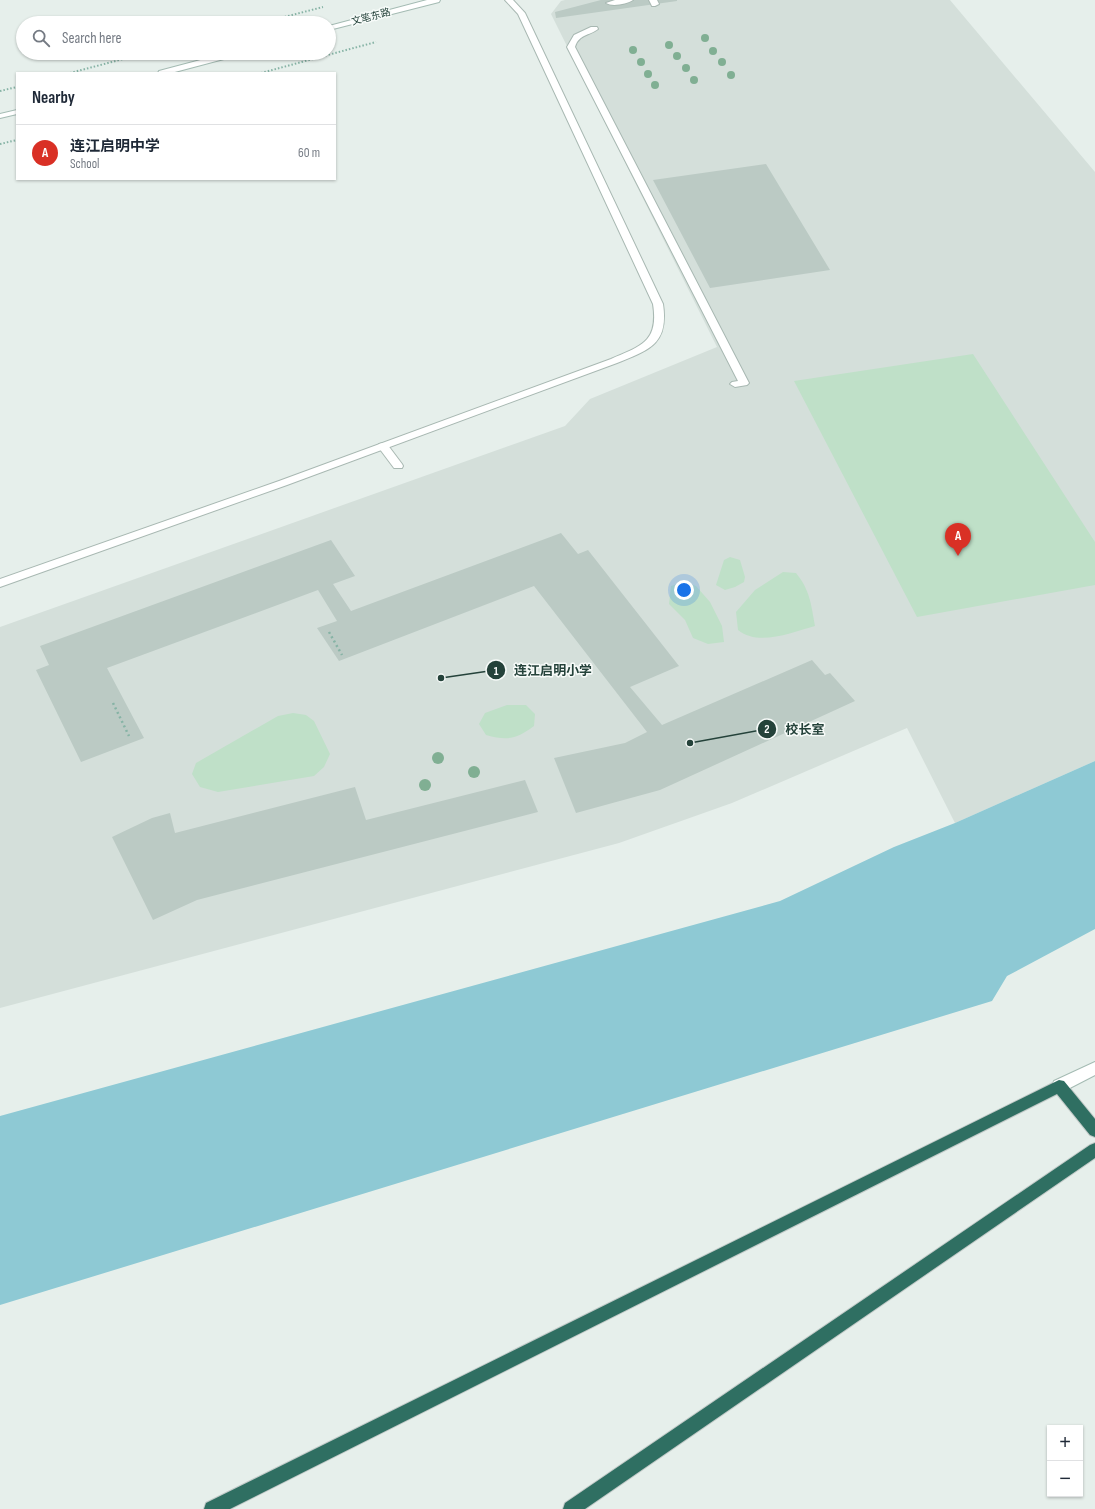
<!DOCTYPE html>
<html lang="en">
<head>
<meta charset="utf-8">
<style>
	body { margin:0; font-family:"Sofia Sans Condensed","Noto Sans SC",sans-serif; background:#f2f2f3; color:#1f2937 }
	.controls { position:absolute; right:12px; bottom:12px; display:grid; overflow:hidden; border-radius:0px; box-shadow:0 1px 3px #0004 }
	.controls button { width:36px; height:36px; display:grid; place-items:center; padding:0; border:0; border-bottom:1px solid #e0e1e3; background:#fff; color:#1f2937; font:20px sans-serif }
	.you { position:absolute; left:684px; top:590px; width:14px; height:14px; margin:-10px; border:3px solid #fff; border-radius:50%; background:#1a73e8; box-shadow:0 0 0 6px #1a73e833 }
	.badge { display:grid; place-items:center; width:26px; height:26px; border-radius:50%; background:#d93025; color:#fff; font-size:13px; font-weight:700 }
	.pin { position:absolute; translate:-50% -33px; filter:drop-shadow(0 1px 2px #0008) }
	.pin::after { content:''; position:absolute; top:21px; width:14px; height:12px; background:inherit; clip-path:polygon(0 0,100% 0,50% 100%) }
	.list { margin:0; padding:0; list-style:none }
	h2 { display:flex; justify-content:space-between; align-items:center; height:52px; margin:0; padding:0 16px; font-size:17px }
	h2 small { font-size:13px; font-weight:400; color:#747a83 }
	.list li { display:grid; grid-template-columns:26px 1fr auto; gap:12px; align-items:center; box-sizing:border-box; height:56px; padding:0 16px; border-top:1px solid #e0e1e3 }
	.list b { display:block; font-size:15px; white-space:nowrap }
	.list p { margin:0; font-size:13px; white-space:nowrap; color:#747a83 }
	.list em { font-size:13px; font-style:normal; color:#747a83 }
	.icon { flex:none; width:22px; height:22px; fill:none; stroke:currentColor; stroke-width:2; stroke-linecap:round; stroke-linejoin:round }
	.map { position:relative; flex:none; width:1095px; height:1509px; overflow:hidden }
	.search { position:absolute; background:#fff; box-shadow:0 1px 3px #0004; left:16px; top:16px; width:320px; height:44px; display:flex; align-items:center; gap:10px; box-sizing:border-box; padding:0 14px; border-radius:22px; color:#747a83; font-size:15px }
	.panel { position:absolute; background:#fff; box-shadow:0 1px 3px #0004; left:16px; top:72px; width:320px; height:108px; border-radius:0px }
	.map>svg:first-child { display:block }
	.built { fill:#d4dfda }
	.green { fill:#bfe0c8 }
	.water { fill:#8ec9d4 }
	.building { fill:#bbcac4 }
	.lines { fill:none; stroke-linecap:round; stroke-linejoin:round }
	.service-casing { stroke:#a8b8b2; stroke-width:2 }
	.tertiary-casing { stroke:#a8b8b2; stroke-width:2 }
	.secondary-casing { stroke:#a4bbb3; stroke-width:2 }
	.motorway-casing { stroke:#c2cac8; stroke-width:2 }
	.path-far1 { stroke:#86b3a5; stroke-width:2; stroke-dasharray:1.5 2; stroke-linecap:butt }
	.path { stroke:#86b3a5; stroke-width:2.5; stroke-dasharray:2 3; stroke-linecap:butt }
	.service { fill:#fff; fill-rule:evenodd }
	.tertiary { fill:#fff; fill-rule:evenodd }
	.secondary { fill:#fff; fill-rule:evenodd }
	.motorway { fill:#2f6f62; fill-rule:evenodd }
	.tree { fill:#80af93 }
	.labels { text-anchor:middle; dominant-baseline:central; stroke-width:3; stroke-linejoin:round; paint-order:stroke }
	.far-street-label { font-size:10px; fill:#24423a; stroke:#f7fbf9 }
	.leader { fill:none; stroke:#24423a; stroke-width:1.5 }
	.callout-dot { fill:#24423a; stroke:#f7fbf9; stroke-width:1.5 }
	.mark-label { font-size:12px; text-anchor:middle; font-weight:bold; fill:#fff }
	.callout-label { font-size:13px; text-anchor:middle; font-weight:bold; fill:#24423a; stroke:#f7fbf9; stroke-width:3; stroke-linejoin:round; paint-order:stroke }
</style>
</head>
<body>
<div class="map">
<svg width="1095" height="1509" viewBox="0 0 1095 1509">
	<rect width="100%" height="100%" fill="#e6efeb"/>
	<path class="built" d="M565,0H950L1095,172V761L955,823L907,728L732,803L619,843L0,1008V627L565,426L590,399L717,347L551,14L561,1Z"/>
	<path class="green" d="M973,354L1095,542V585L917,617L794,381Z
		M730,557L740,560L745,577L744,582L735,587L725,590L716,585L724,560Z
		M783,572L796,573C810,590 811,604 815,626C792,632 759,647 738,630L736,612L755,590Z
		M684,582L696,586L710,602L722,626L724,642L708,644L693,638L685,620L669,604L671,586Z
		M507,705H526L535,714L534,726C516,739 508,741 486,735L479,724L485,713Z
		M293,713L306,715L314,721L330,754L324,767L314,776L218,792L200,787L192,774L196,763L278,716Z"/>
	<path class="water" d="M1095,761V929L1007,976L992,1001L0,1305V1116L780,901L894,847L955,823Z"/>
	<path class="building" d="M601,0H677V1L556,18L555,12Z
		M766,164L830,270L710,288L653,180Z
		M561,533L578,554L588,550L679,666L630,687L662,725L812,660L825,675L830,673L855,701L660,790L576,813L554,758L625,743L647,732L534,586L339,661L317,628L337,621L318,590L107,668L144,738L81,762L36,670L49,665L40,646L331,540L355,576L333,584L351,611Z
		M525,780L538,812L197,900L153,920L112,837L152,818L170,813L175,833L355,787L366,820Z"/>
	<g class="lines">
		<g class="service-casing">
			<path id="service" d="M615,0H633C627,4 612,7 606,3Z
				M649,0H657L659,4L655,6H652Z
				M591,27H597L598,29C589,36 579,34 575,47L749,383L747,385L735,387L730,384L732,382L738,381L567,47L574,35Z
				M383,443L387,444L402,464L403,466L402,468H394L379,448L378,446L379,444Z"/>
		</g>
		<g class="tertiary-casing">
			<path id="tertiary" d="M505,0H513L525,13L663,304C669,344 649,350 617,363L287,485L0,587V579L279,481L611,359C641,346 659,342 653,304L518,14Z"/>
		</g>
		<g class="secondary-casing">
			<path id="secondary" d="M427,0H440L439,2L329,30V26Z
				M227,53H240L239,55L171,73H158L159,71Z
				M17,110V114L0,118V114Z
				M1095,1062V1075L1064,1091L1059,1092L1054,1091L1052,1086L1054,1081Z"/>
		</g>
		<g class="motorway-casing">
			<path id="motorway" d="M1059,1080L1064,1081L1095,1119V1137L1090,1135L1057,1094L230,1509H204L206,1503Z
				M1095,1143V1158L585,1509H563L565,1503L1090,1145Z"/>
		</g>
		<path class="path-far1" d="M261,23L323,7
			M70,73L146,53
			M261,73L376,42
			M0,91L17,87
			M0,144L17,140"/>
		<path class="path" d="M329,632L342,655
			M113,703L129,736"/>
		<use href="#service" class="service"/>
		<use href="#tertiary" class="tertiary"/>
		<use href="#secondary" class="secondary"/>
		<use href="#motorway" class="motorway"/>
	</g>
	<g class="tree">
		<circle cx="705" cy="38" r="4"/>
		<circle cx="669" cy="45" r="4"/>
		<circle cx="633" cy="50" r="4"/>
		<circle cx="713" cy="51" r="4"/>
		<circle cx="677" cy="56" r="4"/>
		<circle cx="641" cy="62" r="4"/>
		<circle cx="722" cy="62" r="4"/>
		<circle cx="686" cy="68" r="4"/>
		<circle cx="648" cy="74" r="4"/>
		<circle cx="731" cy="75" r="4"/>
		<circle cx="694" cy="80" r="4"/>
		<circle cx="655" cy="85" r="4"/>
		<circle cx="438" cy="758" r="6"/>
		<circle cx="474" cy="772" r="6"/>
		<circle cx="425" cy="785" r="6"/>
	</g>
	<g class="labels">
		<g class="far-street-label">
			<text transform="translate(371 17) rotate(-15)">文笔东路</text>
		</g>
	</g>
	<path class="leader" d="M441 678L496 670M690 743L767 729"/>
	<g class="callout-dot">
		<circle cx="441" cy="678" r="4"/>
		<circle cx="690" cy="743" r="4"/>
		<circle cx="496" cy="670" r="10"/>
		<circle cx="767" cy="729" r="10"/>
	</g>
	<g class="mark-label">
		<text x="496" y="675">1</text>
		<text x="767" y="733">2</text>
	</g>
	<g class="callout-label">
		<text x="553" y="675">连江启明小学</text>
		<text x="805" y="734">校长室</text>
	</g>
</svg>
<div class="controls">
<button>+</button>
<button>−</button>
</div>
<div class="you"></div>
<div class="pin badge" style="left:958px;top:556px">A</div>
<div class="search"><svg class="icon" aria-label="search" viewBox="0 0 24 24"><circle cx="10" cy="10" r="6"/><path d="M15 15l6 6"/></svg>Search here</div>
<section class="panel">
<h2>Nearby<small></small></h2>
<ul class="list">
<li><span class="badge">A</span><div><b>连江启明中学</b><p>School</p></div><em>60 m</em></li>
</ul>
</section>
</div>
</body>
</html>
